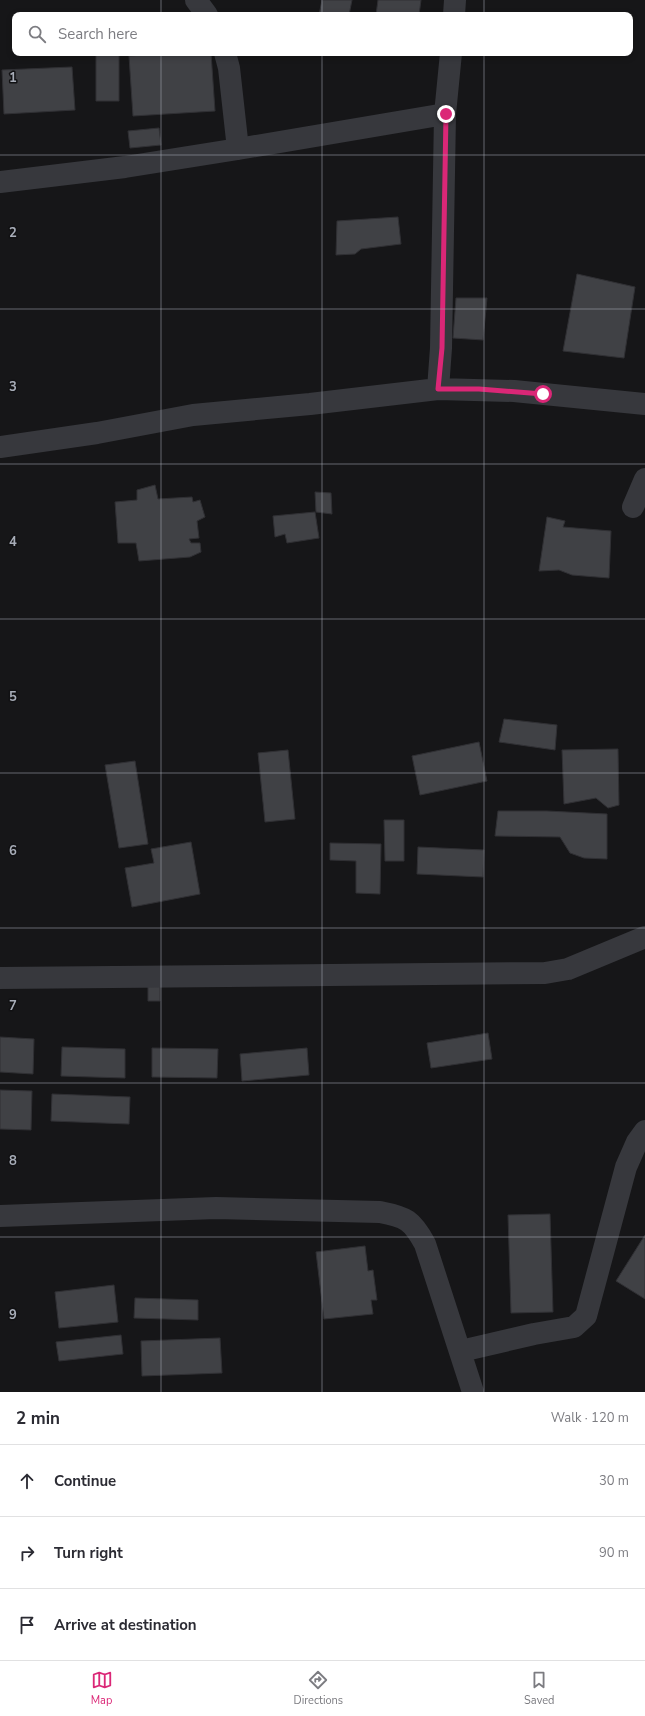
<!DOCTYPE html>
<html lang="en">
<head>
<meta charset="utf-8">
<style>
	body { margin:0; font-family:"Nunito Sans",sans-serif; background:#f7f7f7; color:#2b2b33 }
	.stop { position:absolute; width:12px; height:12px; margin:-9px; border:3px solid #db2777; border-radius:50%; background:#fff }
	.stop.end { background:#db2777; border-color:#fff; box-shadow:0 1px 4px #0008 }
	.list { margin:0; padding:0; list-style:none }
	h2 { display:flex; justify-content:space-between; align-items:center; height:52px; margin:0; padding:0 16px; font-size:17px }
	h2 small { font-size:13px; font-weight:400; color:#7c7c81 }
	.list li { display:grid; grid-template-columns:26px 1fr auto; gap:12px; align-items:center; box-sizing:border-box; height:72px; padding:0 16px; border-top:1px solid #e1e1e2 }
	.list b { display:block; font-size:15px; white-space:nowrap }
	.list em { font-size:13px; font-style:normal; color:#7c7c81 }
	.icon { flex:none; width:22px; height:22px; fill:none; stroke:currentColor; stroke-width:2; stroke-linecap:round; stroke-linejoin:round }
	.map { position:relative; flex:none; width:645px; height:1392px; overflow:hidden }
	.search { position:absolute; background:#fff; box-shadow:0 2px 6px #0003; left:12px; right:12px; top:12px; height:44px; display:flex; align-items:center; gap:10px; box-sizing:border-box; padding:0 14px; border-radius:8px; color:#7c7c81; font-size:15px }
	.sheet { height:268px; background:#fff }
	nav { display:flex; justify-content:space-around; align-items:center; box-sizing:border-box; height:56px; border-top:1px solid #e1e1e2; background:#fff; font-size:11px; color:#7c7c81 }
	nav a { display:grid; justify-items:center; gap:2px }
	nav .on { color:#db2777 }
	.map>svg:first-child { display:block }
	.building { fill:#404145; stroke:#303034 }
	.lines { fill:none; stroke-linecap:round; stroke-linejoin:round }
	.minor { stroke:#37383d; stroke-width:22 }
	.route { stroke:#db2777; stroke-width:5 }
	.grid { fill:none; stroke:#a8adb8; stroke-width:1; stroke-opacity:0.55 }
	.grid-label { font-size:13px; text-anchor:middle; font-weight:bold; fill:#a8adb8; stroke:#111113; stroke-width:3; stroke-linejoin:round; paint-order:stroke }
</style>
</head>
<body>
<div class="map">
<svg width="645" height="1392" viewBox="0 0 645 1392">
	<rect width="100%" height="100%" fill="#161618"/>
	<path class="building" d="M322,0H352L349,15H319Z
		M378,0H421L419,15H376Z
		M173,53H211L215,111L133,116L129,56Z
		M96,54H119V101H96Z
		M72,67L75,110L4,114L2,70Z
		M159,128L161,145L130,148L128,131Z
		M398,217L401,244L361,249L355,254L336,255L337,221Z
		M577,274L635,287L624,358L563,351Z
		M456,298H487L483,340L453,338Z
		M155,485L158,499L192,497L193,502L200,500L205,517L197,521L199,538L189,539L191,543H200L201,552L190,557L139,561L136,543H118L115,502L137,500V490Z
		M315,492L331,493L332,514L316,512Z
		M315,512L319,538L287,543L285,534L275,537L273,516Z
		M547,517L565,521L563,527L611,531L609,578L572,575L559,570L539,571Z
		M504,719L557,725L555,750L499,742Z
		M479,742L487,781L420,795L412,756Z
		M618,749L619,805L608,808L596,798L564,804L562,750Z
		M288,750L295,819L265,822L258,753Z
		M135,761L148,844L119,848L105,765Z
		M498,811H547L607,814V859L584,858L570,853L560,837L495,836Z
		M384,820H404V861H385Z
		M191,842L200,894L132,907L125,868L154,863L151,849Z
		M330,843L381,844L380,894L356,893V861L330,860Z
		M418,847L484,850L483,877L417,874Z
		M148,985H160V1001H148Z
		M488,1033L492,1059L431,1068L427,1043Z
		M0,1037L34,1039L33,1074L0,1072Z
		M62,1047L125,1049V1078L61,1076Z
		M152,1048L218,1049L217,1078L152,1077Z
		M307,1048L309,1075L242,1081L240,1054Z
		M0,1090L32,1091L31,1130L0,1129Z
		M52,1094L130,1097L129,1124L51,1121Z
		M550,1214L553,1312L511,1313L508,1215Z
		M645,1235V1299L616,1281Z
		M365,1246L368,1271L373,1270L377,1300H371L373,1314L324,1319L316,1252Z
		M114,1285L118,1322L59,1328L55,1292Z
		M135,1298L198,1300V1320L134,1318Z
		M121,1335L123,1354L59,1361L56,1342Z
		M220,1338L222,1373L142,1376L141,1341Z"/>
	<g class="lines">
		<path class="minor" d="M196,0L207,15
			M454,15L455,0
			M225,53L229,68L238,149
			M451,53L445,114L441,348L438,389L514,391L645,404
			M0,182L125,167L238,149L445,114
			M0,447L97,433L193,415L310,404L438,389
			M633,507L645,479
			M0,978L545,973L568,969L645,937
			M0,1216L216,1208L380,1212C406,1217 412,1220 425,1244L473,1392
			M461,1351L534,1334L574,1327L586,1316L626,1167L637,1142L645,1131"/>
	</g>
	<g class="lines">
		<path class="route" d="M446,114L442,348L438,389H479L543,394"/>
	</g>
	<path class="grid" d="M161,0V15M322,0V15M484,0V15M161,53V1392M322,53V1392M484,53V1392M0,155H645M0,309H645M0,464H645M0,619H645M0,773H645M0,928H645M0,1083H645M0,1237H645"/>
	<g class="grid-label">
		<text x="13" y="82">1</text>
		<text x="13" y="237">2</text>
		<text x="13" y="391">3</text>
		<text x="13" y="546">4</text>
		<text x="13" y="701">5</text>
		<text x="13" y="855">6</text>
		<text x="13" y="1010">7</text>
		<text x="13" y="1165">8</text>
		<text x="13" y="1319">9</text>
	</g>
</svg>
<div class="stop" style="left:543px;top:394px"></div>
<div class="stop end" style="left:446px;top:114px"></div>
<div class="search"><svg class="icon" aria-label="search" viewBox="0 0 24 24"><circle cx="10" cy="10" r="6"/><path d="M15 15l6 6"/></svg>Search here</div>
</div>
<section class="sheet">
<h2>2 min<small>Walk · 120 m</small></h2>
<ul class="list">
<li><svg class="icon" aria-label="ahead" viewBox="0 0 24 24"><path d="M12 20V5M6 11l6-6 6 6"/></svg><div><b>Continue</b></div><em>30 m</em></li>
<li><svg class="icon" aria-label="right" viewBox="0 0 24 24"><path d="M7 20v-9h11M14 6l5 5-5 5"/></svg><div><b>Turn right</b></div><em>90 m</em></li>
<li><svg class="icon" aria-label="arrive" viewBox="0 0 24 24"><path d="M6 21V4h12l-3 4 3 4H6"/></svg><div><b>Arrive at destination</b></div></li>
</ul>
</section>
<nav>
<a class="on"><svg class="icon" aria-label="map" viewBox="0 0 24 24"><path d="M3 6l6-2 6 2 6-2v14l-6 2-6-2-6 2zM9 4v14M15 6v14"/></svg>Map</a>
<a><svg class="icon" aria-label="directions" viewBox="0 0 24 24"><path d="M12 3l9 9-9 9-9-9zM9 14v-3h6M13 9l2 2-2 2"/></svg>Directions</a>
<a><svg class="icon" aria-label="saved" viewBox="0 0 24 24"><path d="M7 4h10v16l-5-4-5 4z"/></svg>Saved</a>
</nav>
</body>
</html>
